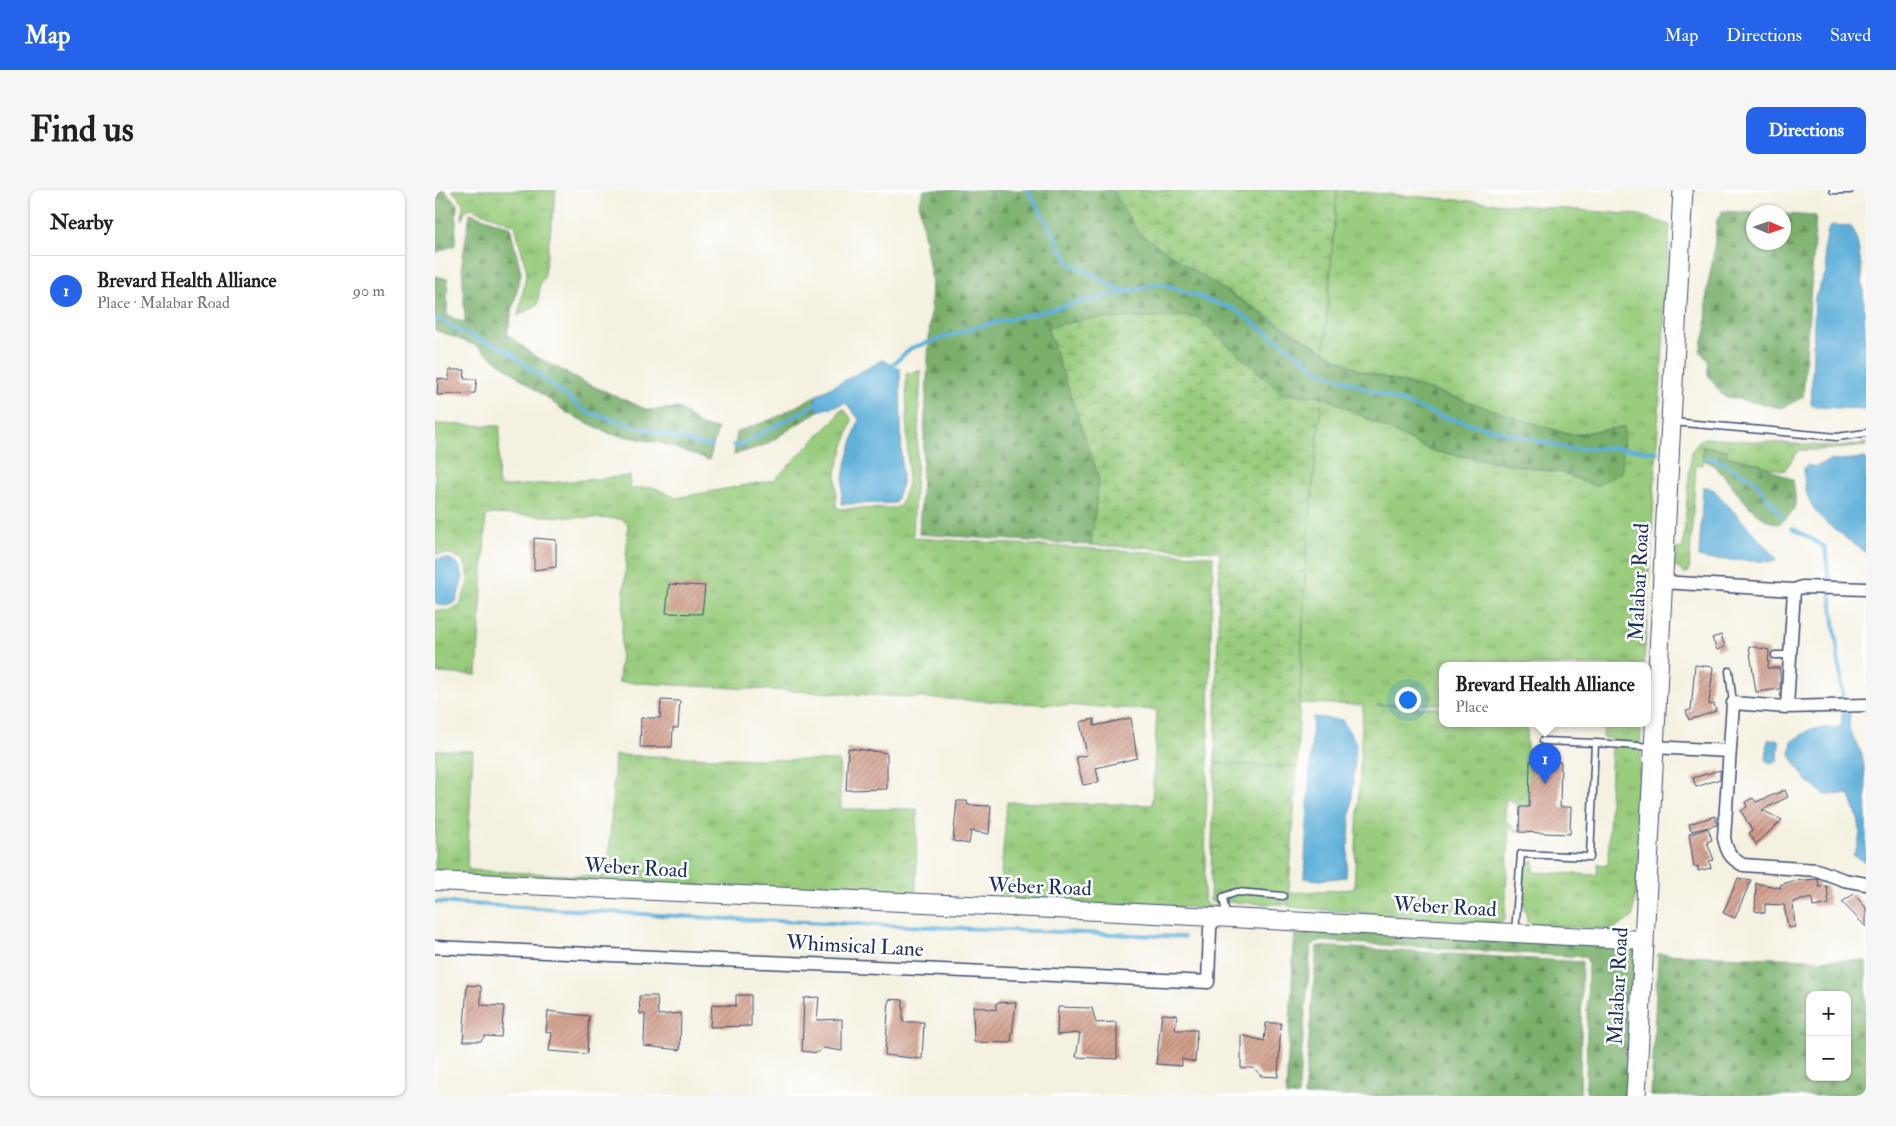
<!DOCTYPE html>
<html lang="en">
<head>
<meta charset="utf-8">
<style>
	body { margin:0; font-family:"IM FELL Double Pica",serif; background:#f6f6f6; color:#202124 }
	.controls { position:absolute; right:15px; bottom:15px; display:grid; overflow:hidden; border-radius:10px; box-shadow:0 1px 4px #0004 }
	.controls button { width:45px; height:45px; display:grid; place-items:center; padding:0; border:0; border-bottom:1px solid #e0e0e0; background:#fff; color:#202124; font:25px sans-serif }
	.compass { position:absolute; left:1311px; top:15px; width:45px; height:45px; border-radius:50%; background:#fff; box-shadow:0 1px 4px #0004; rotate:92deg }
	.you { position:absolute; left:972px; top:509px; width:18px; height:18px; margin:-12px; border:4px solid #fff; border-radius:50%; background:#1a73e8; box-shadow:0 0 0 8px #1a73e833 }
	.badge { display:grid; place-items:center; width:32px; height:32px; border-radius:50%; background:#2563eb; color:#fff; font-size:16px; font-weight:700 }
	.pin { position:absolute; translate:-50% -41px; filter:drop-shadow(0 1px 2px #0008) }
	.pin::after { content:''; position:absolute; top:26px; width:18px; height:15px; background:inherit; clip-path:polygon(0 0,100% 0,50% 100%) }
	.popup { position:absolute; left:1004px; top:472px; width:212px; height:65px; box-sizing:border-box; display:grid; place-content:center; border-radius:10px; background:#fff; filter:drop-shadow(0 1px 4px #0005); font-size:16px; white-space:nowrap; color:#757577 }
	.popup b { font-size:19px; color:#202124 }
	.popup::after { content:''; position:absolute; left:50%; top:100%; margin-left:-10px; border:10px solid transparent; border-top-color:#fff }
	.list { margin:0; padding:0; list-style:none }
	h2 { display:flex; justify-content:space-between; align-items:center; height:65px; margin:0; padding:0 20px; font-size:21px }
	h2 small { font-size:16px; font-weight:400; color:#757577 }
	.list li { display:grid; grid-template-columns:32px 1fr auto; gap:15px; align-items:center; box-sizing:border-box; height:70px; padding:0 20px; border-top:1px solid #e0e0e0 }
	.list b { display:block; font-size:19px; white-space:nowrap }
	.list p { margin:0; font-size:16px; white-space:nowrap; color:#757577 }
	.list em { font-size:16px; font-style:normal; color:#757577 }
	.map { position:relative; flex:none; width:1431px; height:906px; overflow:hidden; border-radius:10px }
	header { display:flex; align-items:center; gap:30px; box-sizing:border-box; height:70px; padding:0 25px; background:#2563eb; color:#fff }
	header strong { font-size:24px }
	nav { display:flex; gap:28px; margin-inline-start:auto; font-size:18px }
	.intro { display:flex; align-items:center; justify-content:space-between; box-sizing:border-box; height:120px; padding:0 30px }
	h1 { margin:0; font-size:35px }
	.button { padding:12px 22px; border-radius:10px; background:#2563eb; color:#fff; font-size:18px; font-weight:700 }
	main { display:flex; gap:30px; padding:0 30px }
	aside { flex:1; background:#fff; border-radius:10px; box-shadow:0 1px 4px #0004 }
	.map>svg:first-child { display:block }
	.grass { fill:url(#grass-tufts); stroke:#5a7e6e }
	.forest { fill:url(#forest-firs); stroke:#4a7065; fill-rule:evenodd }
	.wetland { fill:url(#wetland-marsh); stroke:#5a7e6e }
	.park { fill:url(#park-crowns); stroke:#5a7e6e }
	.water { fill:#5eb0d9; stroke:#3c709c }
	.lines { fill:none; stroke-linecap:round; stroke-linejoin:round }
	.stream { stroke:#5eb0d9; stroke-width:4 }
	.building { fill:url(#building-hatch) }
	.lane-casing { stroke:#3c4c72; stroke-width:9 }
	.street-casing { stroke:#3c4c72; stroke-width:15 }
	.secondary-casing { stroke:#3c4c72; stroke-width:20 }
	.primary-casing { stroke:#3c4c72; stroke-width:21 }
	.lane { stroke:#fff; stroke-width:6 }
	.street { stroke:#fff; stroke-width:12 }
	.secondary { stroke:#fff; stroke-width:18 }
	.primary { stroke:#fff; stroke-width:19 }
	.labels { text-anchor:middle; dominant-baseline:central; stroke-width:5; stroke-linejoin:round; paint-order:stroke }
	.street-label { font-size:21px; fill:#1b2f5e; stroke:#fff }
</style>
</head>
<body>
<header>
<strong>Map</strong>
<nav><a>Map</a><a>Directions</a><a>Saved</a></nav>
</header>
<div class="intro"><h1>Find us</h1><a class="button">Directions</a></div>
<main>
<aside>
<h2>Nearby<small></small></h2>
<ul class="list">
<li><span class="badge">1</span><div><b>Brevard Health Alliance</b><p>Place · Malabar Road</p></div><em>90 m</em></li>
</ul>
</aside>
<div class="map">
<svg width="1431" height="906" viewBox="0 0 1431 906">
	<defs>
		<pattern id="grass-tufts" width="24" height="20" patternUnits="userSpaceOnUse" patternTransform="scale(1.25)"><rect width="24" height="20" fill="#99cc7d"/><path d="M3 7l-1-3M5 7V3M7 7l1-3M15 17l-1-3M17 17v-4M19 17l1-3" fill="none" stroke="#7ca66a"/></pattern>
		<pattern id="forest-firs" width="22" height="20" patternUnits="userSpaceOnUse" patternTransform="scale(1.25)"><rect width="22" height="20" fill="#7ab06c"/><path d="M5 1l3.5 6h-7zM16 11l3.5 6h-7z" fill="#63905c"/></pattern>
		<pattern id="wetland-marsh" width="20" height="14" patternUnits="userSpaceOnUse" patternTransform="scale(1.25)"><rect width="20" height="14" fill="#99cc7d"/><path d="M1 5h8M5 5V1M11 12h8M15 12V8" fill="none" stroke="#7ca66a"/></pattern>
		<pattern id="park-crowns" width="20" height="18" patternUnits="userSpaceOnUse" patternTransform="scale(1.25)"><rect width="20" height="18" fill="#99cc7d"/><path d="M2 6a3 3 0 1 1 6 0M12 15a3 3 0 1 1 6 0" fill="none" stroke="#7ca66a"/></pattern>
		<pattern id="building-hatch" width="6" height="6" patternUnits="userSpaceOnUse" patternTransform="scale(1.25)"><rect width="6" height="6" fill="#d19d89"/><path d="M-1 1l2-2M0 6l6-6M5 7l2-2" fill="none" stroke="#a98073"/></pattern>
	</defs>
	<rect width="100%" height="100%" fill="#fff"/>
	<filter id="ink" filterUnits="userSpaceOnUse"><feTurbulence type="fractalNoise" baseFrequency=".02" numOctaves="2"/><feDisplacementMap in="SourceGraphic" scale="10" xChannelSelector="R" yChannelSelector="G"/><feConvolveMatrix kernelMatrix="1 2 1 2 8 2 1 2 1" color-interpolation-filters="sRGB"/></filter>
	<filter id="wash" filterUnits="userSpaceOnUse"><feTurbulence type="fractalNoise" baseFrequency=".0096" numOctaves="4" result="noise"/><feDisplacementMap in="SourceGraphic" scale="20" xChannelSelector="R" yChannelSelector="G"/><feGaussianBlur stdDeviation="1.12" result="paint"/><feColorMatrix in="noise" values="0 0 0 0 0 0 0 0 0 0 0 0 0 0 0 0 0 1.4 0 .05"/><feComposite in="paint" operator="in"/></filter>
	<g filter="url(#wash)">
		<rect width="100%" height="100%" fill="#f4f1e0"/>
		<path class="grass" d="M17,0H121L109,88L105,93L103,114L83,126L92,82L80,35L36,18L30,21L27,30L28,13Z
			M902,0L1204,25L1235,35L1209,475H1008L1007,514L942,515L1007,518L1008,533H1093L1091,549L1095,571L1094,617H1085L1071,608L1070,630L1084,642L1074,638L1070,729L1062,734L854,717V703L919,699L928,515L865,513L871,362L887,206L997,261L1128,283L1160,296L1189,237L1135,245L1009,204L923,180L889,161Z
			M486,181L478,344L480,348L778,366L769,712L775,716L849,721L564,710L572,612L717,615L722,520L184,492L193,335L187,329L56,324L51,326L42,485L0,483V420L13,421L25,416L34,388L29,371L17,364H0V234L65,236L63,292L66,297L195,286V299L218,297L241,308L339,290L402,227L404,221L409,219L417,230L401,282V317L406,319L460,318L465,316L473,294L471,183Z
			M1270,248L1407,257L1431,253V256L1387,260H1364L1349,281L1290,266L1292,261L1268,256V275L1261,274L1254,382L1249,383L1240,376L1241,359L1248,358L1256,262L1264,251Z
			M1169,533L1206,534L1203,680L1198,727L1179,739L1114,736L1093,733C1089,717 1078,674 1099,670V682L1162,685L1163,674L1173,675L1177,549L1168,548Z
			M0,560L38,561L32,675L35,680L167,687L173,682L180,565L404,571L406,619H482L481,707L0,685Z"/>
		<path class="forest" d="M0,0H9L22,13L20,55L0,63Z
			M489,0H677L703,42L764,84L857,143L923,180L1009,204L1135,245L1189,237L1187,282L1160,296L1128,283L997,261L887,206L847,205L761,126L612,137L664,288L656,355L484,344L497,92L484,14Z
			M1287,21L1318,23V52H1348L1349,24L1381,26L1368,207L1347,218L1288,206L1273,185V171L1265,161L1271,140L1272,99L1278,68L1282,30Z
			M35,23L75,37L86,83L72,144L100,166L149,192L213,220L244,218L266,236L283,239L274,270L226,253L176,244L132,223L42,156L0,140V86L13,89L12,125L30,133L27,73Z
			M380,206L383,221L330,255L299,265L302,242L340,228Z
			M1268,256L1292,260L1291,266L1322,273L1358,290C1361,312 1365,321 1343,334C1309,327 1293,277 1268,270Z
			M860,739L1201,756L1193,906H1154L1151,901L1153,772L1151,767L883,751L876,756L863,906H851Z
			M882,756L1147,772L1145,906H869Z
			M1223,764L1431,771V906H1216ZM1375,805H1412V887H1375Z"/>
		<path class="wetland" d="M677,0H902L889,161L764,84L703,42Z
			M761,126L847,204L887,206L871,362L862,577L780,574L785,361L656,355L664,288L612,137L656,129Z"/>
		<path class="park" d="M780,574L862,577L853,715L775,711Z"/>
		<path class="water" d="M1397,35C1403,36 1414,34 1418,39C1431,64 1431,183 1431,219L1380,217L1376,214L1380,107L1392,80L1389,61L1393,40Z
			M448,170L465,179L467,294L460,313L406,314L409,281L424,229L411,213L383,221L380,206Z
			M1431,268V363C1398,337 1367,325 1369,278L1373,275L1380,277L1394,271Z
			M1272,297L1279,300L1341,368L1340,372L1271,369L1264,367L1268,298Z
			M0,369H15L24,375L28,387L21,412L12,416L3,415L0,412Z
			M1415,523L1414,539L1427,565L1431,595V672L1418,665C1431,642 1423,627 1414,604L1390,605L1371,590L1355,565L1357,551L1376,539L1406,537L1407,524Z
			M878,527L907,530L921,553L911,687L884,690L869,688Z
			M1341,549L1344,551L1343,571L1338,573L1331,571L1333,550Z"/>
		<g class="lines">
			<path class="stream" d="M593,0L635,73L690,102L725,93L801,120L885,181L1005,226L1135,259L1179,258L1222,262
				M0,127L24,141L72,160L152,222L266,255H276
				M454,178L476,158L542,137L689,102
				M298,255H306L385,212
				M1272,267L1289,273L1319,290L1348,328
				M1357,338L1390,357L1410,523
				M0,712L294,729L749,747"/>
		</g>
		<g id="blocks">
			<path class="building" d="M14,180H30L29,189H42L40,203L2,205L3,188L14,191Z
				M99,348L121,350V377L99,380Z
				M234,394L270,396L267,424L231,423Z
				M1286,445L1290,457L1282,460L1277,448Z
				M1314,456L1334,460L1333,478H1345V499L1321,502Z
				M1260,475L1278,477L1274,513L1275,515L1279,514L1281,521L1254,530L1251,521L1256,520Z
				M226,510L245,511L243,538H238L237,557H205L206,528H225Z
				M696,528L702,568L661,578L664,592L648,595L641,567L652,565L645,532L659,529V536Z
				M413,558L452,563V599L411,600Z
				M1095,571L1126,572L1125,617H1136L1135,644L1084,642L1085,617H1094Z
				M1285,580V589L1261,597L1258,588Z
				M1350,600L1353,607L1327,620L1347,630L1321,654L1314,643L1317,640L1306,621L1312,617L1310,612L1318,608L1321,612Z
				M522,611H532L533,615L556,616L554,644L536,641L534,654L518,651Z
				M1280,626L1282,635L1256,641L1254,634Z
				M1273,638L1277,650L1272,652L1279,670L1274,671L1276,678L1263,681V676L1259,677L1254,644Z
				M1303,688L1316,690L1300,728L1288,723Z
				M1383,689L1384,697L1392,696L1394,714L1378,717L1377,708L1358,712L1360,737L1353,738L1349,715L1330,714V723L1320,721L1321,693L1346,698L1345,695L1357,691Z
				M1419,704L1431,718V737L1407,712Z
				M32,795L46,796V815L69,816L66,847L50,846L46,851H28Z
				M301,805H316V836L275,837L277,814L301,816Z
				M204,806H222L223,825L246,823L245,860L209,856L210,824H205Z
				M384,807L382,830L407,829V861L388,858L382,863L367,861L369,808Z
				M454,809L468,810V832H489L487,869L450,865Z
				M581,812L576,853L539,852L538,816L561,820V813Z
				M623,817L657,818L661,833L682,832V869L641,867L645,843L622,845Z
				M113,821L154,826L152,864L114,861L117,843L111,842Z
				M727,824L742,825L740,840H762L760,872L747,869V876L721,874Z
				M831,833H846L843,887L826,886L819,878H806V845L829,851Z"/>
		</g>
	</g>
	<g filter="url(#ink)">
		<use href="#blocks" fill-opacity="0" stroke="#3c4c72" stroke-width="1"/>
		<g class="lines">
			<g class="lane-casing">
				<path id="lane" d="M1398,0H1415
					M1238,232L1402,247L1431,243
					M1340,465H1355
					M1294,481L1298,513
					M1160,553L1217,557
					M791,725L788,707L802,702L848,706
					M1080,742L1086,664L1155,667L1160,553L1108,551"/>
			</g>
			<g class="street-casing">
				<path id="street" d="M1227,392L1359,400L1367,397L1431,399
					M1431,515L1352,517L1298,513L1289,648C1292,662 1295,668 1308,675L1382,680L1409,690L1431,694
					M1352,517L1359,400
					M1217,557L1294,561
					M0,757L773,792L775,739L778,728"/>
			</g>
			<g class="secondary-casing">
				<path id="secondary" d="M0,691L664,721L1208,750"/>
			</g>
			<g class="primary-casing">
				<path id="primary" d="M1201,906L1248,0"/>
			</g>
			<use href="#lane" class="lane"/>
			<use href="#street" class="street"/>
			<use href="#secondary" class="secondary"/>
			<use href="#primary" class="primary"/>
		</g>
	</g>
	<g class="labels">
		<g class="street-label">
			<text transform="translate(1204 392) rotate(-87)">Malabar Road</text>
			<text transform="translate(201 678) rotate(3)">Weber Road</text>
			<text transform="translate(605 697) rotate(2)">Weber Road</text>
			<text transform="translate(1010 717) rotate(3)">Weber Road</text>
			<text transform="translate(420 756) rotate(3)">Whimsical Lane</text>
			<text transform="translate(1183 796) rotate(-87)">Malabar Road</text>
		</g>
	</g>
</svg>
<div class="controls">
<button>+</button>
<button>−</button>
</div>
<svg class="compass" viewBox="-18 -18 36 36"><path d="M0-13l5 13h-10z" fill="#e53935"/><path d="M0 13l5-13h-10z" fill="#757577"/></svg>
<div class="you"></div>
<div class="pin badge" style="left:1110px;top:594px">1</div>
<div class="popup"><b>Brevard Health Alliance</b>Place</div>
</div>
</main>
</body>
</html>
